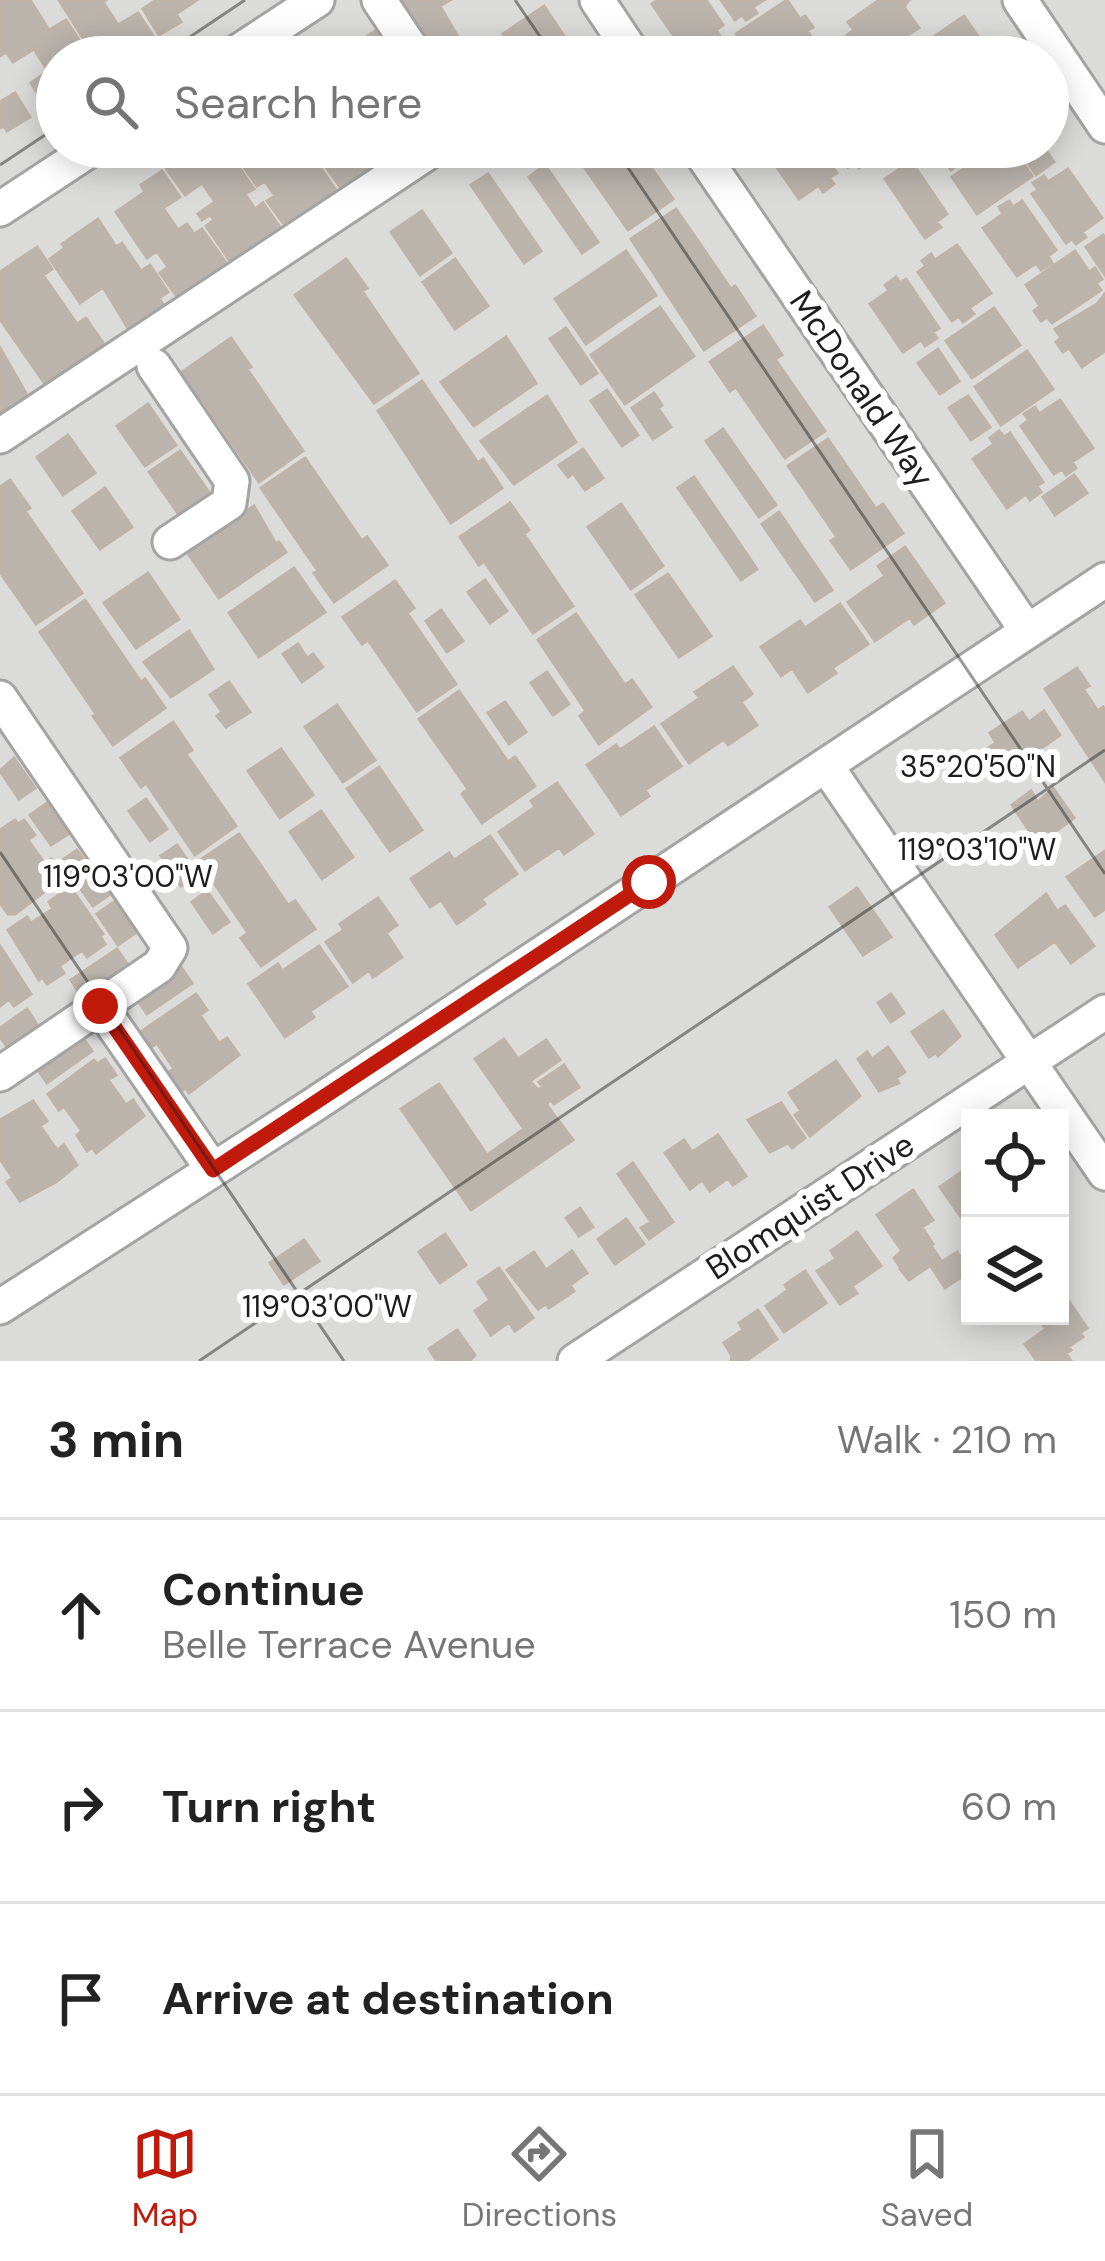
<!DOCTYPE html>
<html lang="en">
<head>
<meta charset="utf-8">
<style>
	body { margin:0; font-family:"DM Sans",sans-serif; background:#f2f2f2; color:#222 }
	.controls { position:absolute; right:36px; bottom:36px; display:grid; overflow:hidden; border-radius:0px; box-shadow:0 6px 30px #0003 }
	.controls button { width:108px; height:108px; display:grid; place-items:center; padding:0; border:0; border-bottom:3px solid #e0e0e0; background:#fff; color:#222; font:60px sans-serif }
	.stop { position:absolute; width:36px; height:36px; margin:-27px; border:9px solid #bf1a0c; border-radius:50%; background:#fff }
	.stop.end { background:#bf1a0c; border-color:#fff; box-shadow:0 3px 12px #0008 }
	.list { margin:0; padding:0; list-style:none }
	h2 { display:flex; justify-content:space-between; align-items:center; height:156px; margin:0; padding:0 48px; font-size:51px }
	h2 small { font-size:39px; font-weight:400; color:#767676 }
	.list li { display:grid; grid-template-columns:78px 1fr auto; gap:36px; align-items:center; box-sizing:border-box; height:192px; padding:0 48px; border-top:3px solid #e0e0e0 }
	.list b { display:block; font-size:45px; white-space:nowrap }
	.list p { margin:0; font-size:39px; white-space:nowrap; color:#767676 }
	.list em { font-size:39px; font-style:normal; color:#767676 }
	.icon { flex:none; width:66px; height:66px; fill:none; stroke:currentColor; stroke-width:2; stroke-linecap:round; stroke-linejoin:round }
	.map { position:relative; flex:none; width:1105px; height:1361px; overflow:hidden }
	.search { position:absolute; background:#fff; box-shadow:0 6px 30px #0003; left:36px; right:36px; top:36px; height:132px; display:flex; align-items:center; gap:30px; box-sizing:border-box; padding:0 42px; border-radius:66px; color:#767676; font-size:45px }
	.sheet { height:732px; background:#fff }
	nav { display:flex; justify-content:space-around; align-items:center; box-sizing:border-box; height:168px; border-top:3px solid #e0e0e0; background:#fff; font-size:33px; color:#767676 }
	nav a { display:grid; justify-items:center; gap:6px }
	nav .on { color:#bf1a0c }
	.map>svg:first-child { display:block }
	.residential { fill:#dbdbda; fill-rule:evenodd }
	.building { fill:#bab4ad; stroke:#bfb3a7; stroke-width:3 }
	.lines { fill:none; stroke-linecap:round; stroke-linejoin:round }
	.minor-casing { stroke:#a4a4a4; stroke-width:39 }
	.minor { stroke:#fff; stroke-width:33 }
	.route { stroke:#bf1a0c; stroke-width:15 }
	.ticks { fill:none; stroke:#1d1d1d; stroke-width:3; stroke-opacity:0.45 }
	.labels { text-anchor:middle; dominant-baseline:central; stroke-width:12; stroke-linejoin:round; paint-order:stroke }
	.street-label { font-size:33px; fill:#1d1d1d; stroke:#fff }
	.ticks-label { font-size:30px; text-anchor:middle; fill:#1d1d1d; stroke:#fff; stroke-width:12; stroke-linejoin:round; paint-order:stroke }
</style>
</head>
<body>
<div class="map">
<svg width="1105" height="1361" viewBox="0 0 1105 1361">
	<rect width="100%" height="100%" fill="#eeebe4"/>
	<path class="residential" d="M0,0H1105V1361H0ZM57,57H1048V147H57ZM970,1118H1060V1316H970Z"/>
	<path class="building" d="M0,0H30L49,30L66,20L90,57H57V99L46,107L31,83L48,71L34,49L13,62L6,52L0,56Z
		M59,0H106L103,2L118,25L138,13L155,39L132,53L128,46L110,57H95Z
		M156,0H197L176,14L181,22L159,35L143,9Z
		M397,0H450L440,6L458,37L434,53Z
		M657,0H706L723,25L716,30L720,36L709,44L705,38L685,52L652,4Z
		M721,0H764L753,7L757,13L746,20L742,15L735,20Z
		M787,0L800,19L805,16L813,27L807,31L813,39L786,57H752L736,34Z
		M879,0H909L904,7L919,28L872,57L861,41L854,45L847,35L854,30L848,22Z
		M544,6L570,45L562,50L567,57H519L503,34Z
		M964,16L992,57H939L928,41Z
		M381,27L397,51L388,57H347L363,46L360,41Z
		M15,93L30,117L7,131L4,126L0,128V102Z
		M197,147L202,155L214,147H225L254,189L245,194L255,209L263,203L282,230L232,264L206,226L214,220L210,215L202,220L198,214L215,202L202,183L185,195L166,168Z
		M230,147H281L288,158L297,152L303,161L312,155L337,192L286,227L267,201L275,196L265,181L257,186Z
		M384,147L392,157L343,191L316,153L323,147Z
		M565,147H637L673,199L628,230L571,148Z
		M769,147H819L837,173L829,178L834,184L823,192L819,185L799,199L765,150Z
		M835,147H877L865,155L869,161L859,168L854,162L848,167Z
		M937,147H979L951,170L946,162L940,166L933,155L939,151Z
		M996,147H1012L1032,176L977,214L952,177Z
		M1017,147H1044L1054,162L1036,175Z
		M911,161L947,214L936,222L941,227L925,238L885,179Z
		M545,165L598,242L582,253L529,177Z
		M1068,169L1102,218L1082,232L1086,237L1076,244L1072,239L1066,243L1032,194L1038,190L1033,183L1044,176L1048,182Z
		M162,171L180,197L163,208L178,230L187,224L194,234L202,229L227,264L178,298L160,273L168,267L157,251L147,258L116,212L145,192L141,185Z
		M488,174L541,251L524,263L471,185Z
		M1009,201L1013,207L1022,201L1056,250L1048,256L1052,263L1041,270L1036,263L1017,276L983,228L1003,214L999,207Z
		M676,209L731,289L735,286L755,316L704,350L631,239Z
		M422,211L451,253L420,275L391,232Z
		M98,219L116,247L122,243L141,271L150,265L168,292L159,298L166,309L131,333L103,287L80,303L50,259L65,248L62,244Z
		M1103,235L1105,238V275L1086,247Z
		M957,245L991,293L969,308L974,314L963,322L959,316L952,321L918,272L926,266L922,261L931,254L935,260Z
		M37,247L52,269L43,275L77,324L86,318L103,343L45,384L0,319V272Z
		M626,251L656,295L586,344L555,299Z
		M1075,251L1089,272L1095,268L1102,279L1096,283L1101,290L1052,323L1047,317L1041,321L1034,311L1040,306L1026,285Z
		M346,259L367,288L362,291L418,373L374,403L295,295Z
		M455,259L488,306L455,329L423,282Z
		M896,277L900,283L906,279L939,328L933,332L937,338L925,346L921,340L903,352L870,304L889,291L885,285Z
		M1105,294V351L1082,367L1069,348L1063,352L1056,342L1061,338L1055,329L1097,304Z
		M660,307L694,356L625,404L591,355Z
		M994,308L1020,345L972,378L946,341Z
		M763,326L782,355L775,359L825,431L785,458L736,387L730,391L710,362Z
		M566,328L597,373L581,384L550,339Z
		M506,337L536,383L474,426L441,382Z
		M231,338L251,367L247,369L303,451L259,482L202,400L199,402L179,374Z
		M0,348L27,395L0,413Z
		M938,349L959,381L940,394L918,363Z
		M1027,351L1053,389L1001,425L975,387Z
		M422,381L478,463L483,459L502,488L451,523L378,411Z
		M607,390L638,435L622,446L591,401Z
		M654,393L662,405L658,408L671,427L653,439L632,408Z
		M547,396L576,442L514,484L481,441Z
		M968,396L990,427L971,440L949,408Z
		M1060,400L1093,448L1072,462L1076,468L1066,475L1062,469L1054,474L1021,426L1029,420L1024,414L1035,407L1039,414Z
		M148,404L176,445L145,466L117,426Z
		M723,429L776,505L759,517L706,441Z
		M999,431L1004,437L1010,433L1043,482L1037,486L1041,492L1030,500L1026,494L1007,508L973,459L994,444L990,438Z
		M68,435L95,473L63,495L37,457Z
		M828,439L876,509L883,504L903,533L851,569L831,541L837,537L788,466Z
		M583,449L603,478L585,490L573,473L568,477L559,465Z
		M180,451L213,498L182,519L149,472Z
		M305,458L362,541L367,537L387,565L334,602L314,573L318,571L261,488Z
		M1074,475L1087,493L1055,515L1043,497Z
		M694,477L757,569L741,580L678,488Z
		M10,480L30,508L25,511L82,593L36,624L0,572V487Z
		M105,488L132,527L100,549L73,511Z
		M510,503L529,530L524,534L573,606L533,633L484,561L479,565L460,537Z
		M621,504L663,566L631,589L588,527Z
		M254,506L276,544L279,542L286,552L219,598L187,552Z
		M779,512L832,590L815,601L762,524Z
		M905,547L944,603L914,624L910,617L875,641L848,602L885,576L878,566Z
		M294,568L325,612L259,657L229,613Z
		M148,573L179,619L136,648L104,603Z
		M668,574L711,636L679,657L636,595Z
		M485,580L507,611L490,623L468,592Z
		M395,581L414,608L407,613L456,684L417,711L368,640L362,644L343,617Z
		M85,600L141,682L145,679L165,708L113,745L93,716L96,714L40,632Z
		M840,604L868,644L832,668L836,673L808,692L792,668L781,676L761,647L800,621L805,628Z
		M441,610L463,641L447,652L426,621Z
		M576,614L625,685L632,680L651,707L599,744L580,716L586,711L538,640Z
		M189,631L213,669L171,697L144,662Z
		M298,644L307,658L313,654L323,667L302,682L283,654Z
		M733,667L752,694L741,702L757,725L728,745L724,739L689,763L662,724L700,698L695,692Z
		M1077,668L1089,686L1083,689L1098,711L1103,707L1105,710V781L1045,689Z
		M547,672L569,704L553,715L531,683Z
		M229,682L250,712L226,727L217,716L222,712L210,695Z
		M459,691L508,762L515,757L535,786L482,823L462,794L468,789L419,719Z
		M505,702L526,732L509,744L488,713Z
		M337,705L375,760L343,782L305,727Z
		M1044,711L1060,735L1001,776L984,751L996,743L990,733L1022,712L1029,722Z
		M173,722L192,750L186,754L236,826L195,855L146,783L141,787L121,758Z
		M654,727L681,766L645,790L649,796L621,815L587,765L616,745L620,750Z
		M281,749L313,795L280,818L248,771Z
		M14,758L35,788L19,799L0,771Z
		M379,767L422,830L390,851L347,789Z
		M557,783L593,834L564,854L559,847L525,870L499,832L535,807L531,801Z
		M1053,788L1074,818L1038,844L1012,805L1031,791L1038,802Z
		M146,799L167,829L150,841L129,811Z
		M47,803L68,834L51,845L30,815Z
		M321,811L353,857L322,879L290,832Z
		M15,820L18,824L24,820L35,835L28,840L45,864L51,859L64,877L15,914H8L0,903V830Z
		M239,834L288,905L295,901L315,929L261,966L241,938L248,933L199,861Z
		M490,836L517,874L481,899L485,904L457,924L441,900L430,907L411,879L449,853L454,860Z
		M177,845L198,875L181,886L161,856Z
		M77,850L109,895L93,906L61,861Z
		M1105,851V909L1095,916L1067,877Z
		M857,888L891,937L863,955L830,907Z
		M67,889L71,896L75,894L103,934L100,936L105,944L87,957L82,950L59,966L64,973L47,984L42,977L39,980L8,930L27,917L31,923L53,909L49,902Z
		M207,891L229,922L213,933L192,902Z
		M1046,894L1057,911L1065,906L1094,946L1071,963L1055,941L1018,967L996,935Z
		M378,898L397,925L386,933L402,957L373,977L369,970L353,982L326,942L344,930L340,924Z
		M114,902L135,933L118,945L97,914Z
		M0,946L31,994L14,1006L9,999L0,1006Z
		M319,946L347,986L310,1011L314,1017L285,1037L249,984L278,964L282,971Z
		M117,949L128,965L82,997L71,980Z
		M181,967L192,983L147,1014L136,998Z
		M196,994L207,1010L200,1015L219,1043L227,1038L239,1055L189,1093L186,1088L180,1092L167,1073L174,1069L157,1043L150,1048L139,1033Z
		M891,994L904,1013L891,1022L878,1003Z
		M27,1009L38,1026L7,1047L0,1037V1028Z
		M943,1011L960,1036L938,1056L936,1053L929,1057L912,1032Z
		M80,1034L92,1051L47,1083L35,1066Z
		M504,1039L518,1059L546,1040L560,1060L530,1081L538,1090L543,1087L539,1082L564,1065L579,1087L554,1104L551,1100L546,1104L573,1140L471,1210L401,1109L439,1084L487,1155L524,1129L475,1059Z
		M888,1047L905,1072L896,1078L899,1083L879,1091L858,1059L867,1052L872,1059Z
		M105,1059L116,1075L108,1080L126,1105L133,1100L144,1116L96,1153L92,1147L87,1151L77,1135L82,1131L64,1106L59,1110L48,1094L94,1060L97,1064Z
		M836,1061L860,1096L810,1136L795,1115L801,1111L789,1093Z
		M33,1101L47,1121L40,1126L57,1150L64,1145L77,1165L56,1182L20,1201L7,1182L13,1178L0,1159V1120Z
		M781,1103L805,1138L792,1148L788,1143L770,1152L748,1120Z
		M718,1135L746,1176L733,1185L728,1178L710,1191L702,1180L690,1189L665,1153L684,1140L692,1152Z
		M633,1163L673,1222L649,1239L641,1228L651,1222L618,1174Z
		M967,1168L970,1173V1211L961,1217L940,1187Z
		M913,1190L933,1220L922,1227L933,1244L900,1267L894,1258L902,1251L877,1215Z
		M580,1208L593,1227L579,1236L566,1218Z
		M626,1219L644,1244L615,1264L598,1239Z
		M857,1232L881,1266L852,1286L857,1293L840,1304L817,1271L836,1259L831,1251Z
		M445,1234L466,1265L440,1283L419,1252Z
		M304,1240L319,1261L284,1284L270,1263Z
		M932,1247L940,1259L909,1280L900,1269Z
		M572,1251L587,1273L570,1285L574,1291L549,1308L546,1304L538,1309L507,1270L534,1252L546,1270Z
		M957,1252L970,1271L945,1288L932,1268Z
		M499,1268L533,1318L515,1331L509,1322L491,1335L475,1311L490,1300L478,1282Z
		M805,1271L826,1303L784,1332L766,1306L788,1290L785,1285Z
		M1068,1300L1087,1328L1080,1333L1083,1337L1068,1347L1071,1350L1066,1353L1071,1361H1037L1025,1344L1046,1329L1039,1320L1060,1316V1306Z
		M758,1310L777,1339L746,1361H731L732,1356L724,1343L743,1330L739,1323Z
		M457,1330L475,1355L470,1361H437L429,1349Z"/>
	<g class="lines">
		<g class="minor-casing">
			<path id="minor" d="M379,0L417,57
				M597,0L635,57
				M1020,0L1105,126
				M230,57L317,0
				M697,147L1027,631
				M0,209L94,147
				M154,366L232,481L229,503L170,542
				M0,436L436,147
				M0,698L170,948L159,966L0,1074
				M827,767L1105,1173
				M100,1006L213,1170
				M0,1307L312,1106L1105,580
				M575,1361L1105,1012"/>
		</g>
		<use href="#minor" class="minor"/>
	</g>
	<g class="lines">
		<path class="route" d="M100,1006L213,1170L649,882"/>
	</g>
	<path class="ticks" d="M515,0L554,57M160,57L245,0M614,147L1105,874M0,165L57,127M0,852L344,1361M199,1361L1105,750"/>
	<g class="labels">
		<g class="street-label">
			<text transform="translate(862 389) rotate(56)">McDonald Way</text>
			<text transform="translate(810 1206) rotate(-33)">Blomquist Drive</text>
		</g>
	</g>
	<g class="ticks-label">
		<text x="978" y="777">35°20'50"N</text>
		<text x="977" y="860">119°03'10"W</text>
		<text x="128" y="887">119°03'00"W</text>
		<text x="327" y="1317">119°03'00"W</text>
	</g>
</svg>
<div class="controls">
<button><svg class="icon" aria-label="locate" viewBox="0 0 24 24"><circle cx="12" cy="12" r="6"/><path d="M12 2v4M12 18v4M2 12h4M18 12h4"/></svg></button>
<button><svg class="icon" aria-label="layers" viewBox="0 0 24 24"><path d="M12 4l9 5-9 5-9-5zM3 14l9 5 9-5"/></svg></button>
</div>
<div class="stop" style="left:649px;top:882px"></div>
<div class="stop end" style="left:100px;top:1006px"></div>
<div class="search"><svg class="icon" aria-label="search" viewBox="0 0 24 24"><circle cx="10" cy="10" r="6"/><path d="M15 15l6 6"/></svg>Search here</div>
</div>
<section class="sheet">
<h2>3 min<small>Walk · 210 m</small></h2>
<ul class="list">
<li><svg class="icon" aria-label="ahead" viewBox="0 0 24 24"><path d="M12 20V5M6 11l6-6 6 6"/></svg><div><b>Continue</b><p>Belle Terrace Avenue</p></div><em>150 m</em></li>
<li><svg class="icon" aria-label="right" viewBox="0 0 24 24"><path d="M7 20v-9h11M14 6l5 5-5 5"/></svg><div><b>Turn right</b></div><em>60 m</em></li>
<li><svg class="icon" aria-label="arrive" viewBox="0 0 24 24"><path d="M6 21V4h12l-3 4 3 4H6"/></svg><div><b>Arrive at destination</b></div></li>
</ul>
</section>
<nav>
<a class="on"><svg class="icon" aria-label="map" viewBox="0 0 24 24"><path d="M3 6l6-2 6 2 6-2v14l-6 2-6-2-6 2zM9 4v14M15 6v14"/></svg>Map</a>
<a><svg class="icon" aria-label="directions" viewBox="0 0 24 24"><path d="M12 3l9 9-9 9-9-9zM9 14v-3h6M13 9l2 2-2 2"/></svg>Directions</a>
<a><svg class="icon" aria-label="saved" viewBox="0 0 24 24"><path d="M7 4h10v16l-5-4-5 4z"/></svg>Saved</a>
</nav>
</body>
</html>
